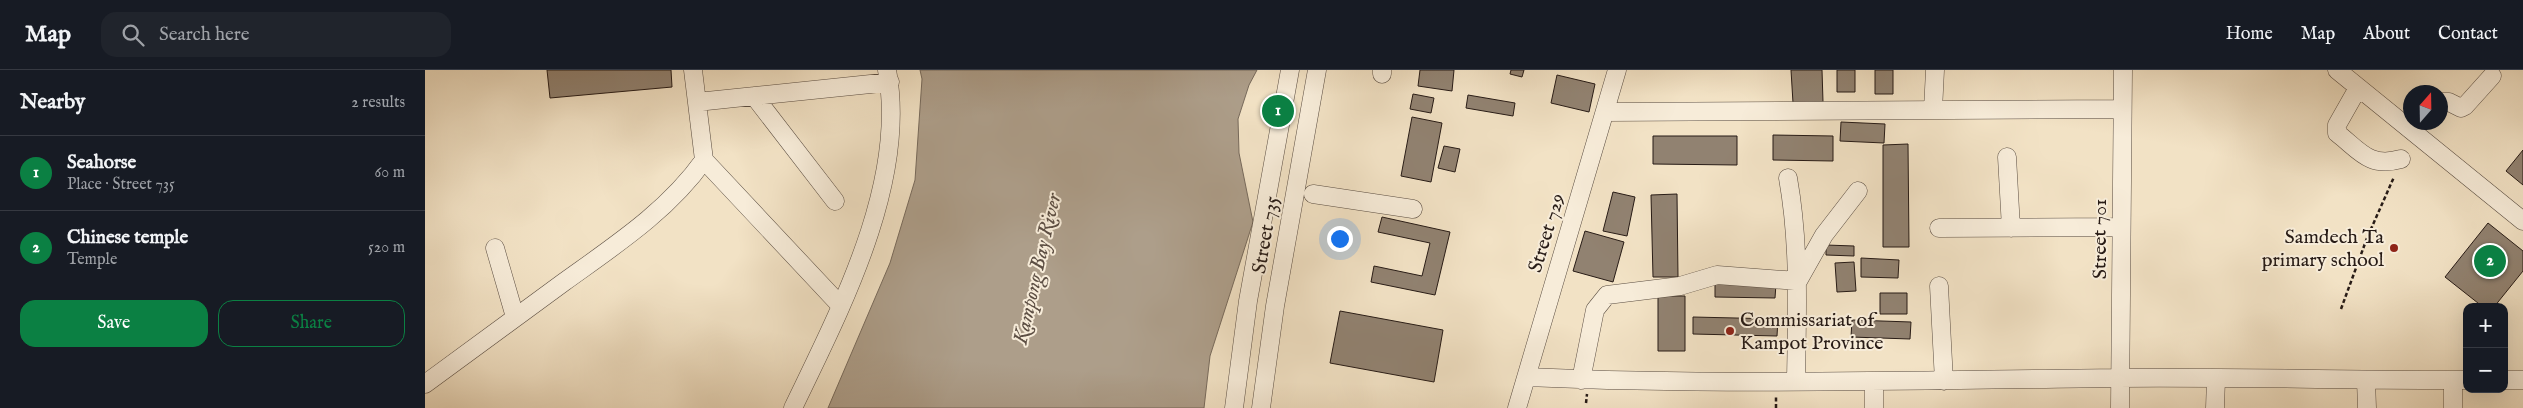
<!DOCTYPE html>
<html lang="en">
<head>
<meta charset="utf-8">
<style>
	body { margin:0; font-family:"IM FELL English",serif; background:#20242c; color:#f1f3f6 }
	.controls { position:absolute; right:15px; bottom:15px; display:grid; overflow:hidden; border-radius:10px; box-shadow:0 5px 20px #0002 }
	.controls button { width:45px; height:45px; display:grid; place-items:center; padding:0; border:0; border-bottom:1px solid #363941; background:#171b24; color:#f1f3f6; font:25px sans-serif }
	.compass { position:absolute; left:1978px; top:15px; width:45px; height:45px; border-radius:50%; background:#171b24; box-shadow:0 5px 20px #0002; rotate:20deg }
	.you { position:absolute; left:914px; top:168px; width:18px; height:18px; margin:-12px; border:4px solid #fff; border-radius:50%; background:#1a73e8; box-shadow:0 0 0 8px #1a73e833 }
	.badge { display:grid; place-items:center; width:32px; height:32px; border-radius:50%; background:#0b8043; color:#fff; font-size:16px; font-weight:700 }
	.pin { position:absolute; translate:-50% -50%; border:2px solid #fff; box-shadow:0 1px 5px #0006 }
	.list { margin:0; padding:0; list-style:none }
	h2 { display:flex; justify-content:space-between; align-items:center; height:65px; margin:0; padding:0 20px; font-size:21px }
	h2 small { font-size:16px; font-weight:400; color:#9ea1a6 }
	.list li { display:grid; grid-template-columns:32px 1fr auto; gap:15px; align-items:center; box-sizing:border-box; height:75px; padding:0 20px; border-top:1px solid #363941 }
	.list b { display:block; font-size:19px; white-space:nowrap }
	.list p { margin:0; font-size:16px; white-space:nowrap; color:#9ea1a6 }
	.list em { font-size:16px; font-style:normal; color:#9ea1a6 }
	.actions { display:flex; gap:10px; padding:15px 20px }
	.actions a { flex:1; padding:11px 0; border:1px solid #0b8043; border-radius:15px; text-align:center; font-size:18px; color:#0b8043 }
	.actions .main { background:#0b8043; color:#fff }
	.icon { flex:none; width:28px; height:28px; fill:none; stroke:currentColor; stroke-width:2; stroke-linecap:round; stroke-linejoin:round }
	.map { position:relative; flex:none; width:2098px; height:338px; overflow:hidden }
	header { display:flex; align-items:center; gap:30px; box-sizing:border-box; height:70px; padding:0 25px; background:#171b24; border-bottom:1px solid #363941 }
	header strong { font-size:24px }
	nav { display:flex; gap:28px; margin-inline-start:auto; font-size:18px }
	.search { width:350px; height:45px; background:#20242c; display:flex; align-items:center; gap:12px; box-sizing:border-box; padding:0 18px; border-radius:15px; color:#9ea1a6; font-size:19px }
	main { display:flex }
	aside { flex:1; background:#171b24 }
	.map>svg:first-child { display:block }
	.water { fill:#ad9e8a; stroke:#776a5c }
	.building { fill:#918271; stroke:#271b16 }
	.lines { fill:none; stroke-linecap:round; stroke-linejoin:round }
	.minor-casing { stroke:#5a4d42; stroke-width:19 }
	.path { stroke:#271b16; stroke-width:2.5; stroke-dasharray:4 2.5; stroke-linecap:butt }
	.minor { stroke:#f7ecd9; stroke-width:18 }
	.poi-dot { fill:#8f2418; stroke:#f7ecd9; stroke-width:2 }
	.labels { text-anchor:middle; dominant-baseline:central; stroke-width:4; stroke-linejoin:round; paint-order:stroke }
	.street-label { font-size:20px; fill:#271b16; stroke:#f7ecd9 }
	.poi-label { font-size:20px; fill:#271b16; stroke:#f7ecd9; text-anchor:end }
	.water-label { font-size:21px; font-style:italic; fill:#5d4f44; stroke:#f7ecd9 }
</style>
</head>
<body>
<header>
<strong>Map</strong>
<div class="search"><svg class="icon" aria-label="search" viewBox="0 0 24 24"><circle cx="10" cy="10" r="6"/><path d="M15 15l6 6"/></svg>Search here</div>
<nav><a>Home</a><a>Map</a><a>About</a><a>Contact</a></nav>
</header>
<main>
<aside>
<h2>Nearby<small>2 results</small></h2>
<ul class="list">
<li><span class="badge">1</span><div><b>Seahorse</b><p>Place · Street 735</p></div><em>60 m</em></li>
<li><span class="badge">2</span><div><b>Chinese temple</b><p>Temple</p></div><em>520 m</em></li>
</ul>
<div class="actions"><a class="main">Save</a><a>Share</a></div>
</aside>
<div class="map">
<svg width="2098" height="338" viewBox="0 0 2098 338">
	<rect width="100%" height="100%" fill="#f2e2c5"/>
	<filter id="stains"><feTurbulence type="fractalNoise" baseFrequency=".004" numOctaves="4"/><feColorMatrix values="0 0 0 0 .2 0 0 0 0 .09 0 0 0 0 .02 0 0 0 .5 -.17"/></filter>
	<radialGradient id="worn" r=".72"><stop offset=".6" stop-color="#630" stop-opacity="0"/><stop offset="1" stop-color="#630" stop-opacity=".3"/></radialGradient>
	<path class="water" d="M495,0H832L824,15L813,49L814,83L828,152L785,286L779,338H403L465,193L490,110L497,9Z"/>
	<path class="building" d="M122,0H246L247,17L125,28Z
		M995,0H1029L1027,21L993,16Z
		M1086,0H1099L1097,7L1085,4Z
		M1366,0H1397L1398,32L1368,33Z
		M1412,0H1430V22H1412Z
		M1450,0H1468V24H1450Z
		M1132,5L1170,14L1164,42L1126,33Z
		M988,24L1009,28L1006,43L985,39Z
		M1043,25L1090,33L1088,46L1041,38Z
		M987,47L1017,53L1006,112L976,106Z
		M1416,52L1460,54L1459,73L1415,71Z
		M1348,65L1408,66V91L1348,90Z
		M1228,66H1312V95L1228,94Z
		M1483,74L1484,177H1458V75Z
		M1019,76L1035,79L1030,102L1013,98Z
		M2098,80V115L2081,101Z
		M1188,122L1210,127L1202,166L1178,161Z
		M1252,124L1253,207H1228L1226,125Z
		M957,147L1025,162L1010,225L946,212L949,196L997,206L1005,173L953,162Z
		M2063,153L2098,181V201L2069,237H2058L2020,207Z
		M1160,161L1199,172L1188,212L1148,201Z
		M1401,175L1429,176V186L1401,185Z
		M1436,188L1474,190L1473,208L1436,207Z
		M1429,192L1431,221L1412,222L1410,193Z
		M1290,212L1351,214L1350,228L1290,227Z
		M1455,223H1482V244H1455Z
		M1233,226H1260V281H1233Z
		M915,241L1018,260L1009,312L905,293Z
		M1268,247L1353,249L1352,266L1268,264Z
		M1427,250L1486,252L1485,269L1426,267Z"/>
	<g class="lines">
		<g class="minor-casing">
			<path id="minor" d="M1912,0L2098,151
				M957,4V0
				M1933,18L1912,55V63C1935,81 1944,98 1976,89
				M329,26L410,131
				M272,32L465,12
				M2016,32H2024L2036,38L2040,36L2067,6
				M1508,40L1510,0
				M1180,42L1697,39
				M1582,87L1586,158
				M279,90L415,235
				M1363,108C1375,175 1372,243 1371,311
				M888,124L988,139
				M1514,158L1696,157
				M70,178L90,247
				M1514,216L1519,311
				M1101,307C1298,316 1495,310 1692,308C1808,307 1925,310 2042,310
				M1156,310L1170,240L1182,225L1255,216L1292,205L1373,211L1399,165L1433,121
				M1941,310L1942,338
				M2079,310H2098
				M1449,312V338
				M0,314C46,280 92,246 139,212C189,176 243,141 279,90L268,0
				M368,338C415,240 483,112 462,0
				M809,338L823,231L865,0
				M836,338L850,236L892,0
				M1092,338L1192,0
				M1695,338L1698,0
				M1790,338L1791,309
				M2028,338V310"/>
		</g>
		<path class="path" d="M1916,239L1942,168L1969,107
			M1161,333L1162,324
			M1351,338V327"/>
		<use href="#minor" class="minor"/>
	</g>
	<g class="poi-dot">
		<circle cx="1969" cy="178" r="5"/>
		<circle cx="1305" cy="261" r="5"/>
	</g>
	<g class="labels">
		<g class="street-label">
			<text transform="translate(1122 163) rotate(-73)">Street 729</text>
			<text transform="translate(841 165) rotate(-80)">Street 735</text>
			<text transform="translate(1675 169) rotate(-90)">Street 701</text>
		</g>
		<g class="poi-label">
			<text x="1959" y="167">Samdech Ta<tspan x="1959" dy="23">primary school</tspan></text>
			<text x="1315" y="250" text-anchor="start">Commissariat of<tspan x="1315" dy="23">Kampot Province</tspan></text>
		</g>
		<g class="water-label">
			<text transform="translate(613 199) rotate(-77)">Kampong Bay River</text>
		</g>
	</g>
	<rect width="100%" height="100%" filter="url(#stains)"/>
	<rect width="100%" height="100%" fill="url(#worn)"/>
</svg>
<div class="controls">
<button>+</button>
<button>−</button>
</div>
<svg class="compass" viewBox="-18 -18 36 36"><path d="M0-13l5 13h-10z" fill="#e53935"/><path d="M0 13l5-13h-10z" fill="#9ea1a6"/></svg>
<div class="you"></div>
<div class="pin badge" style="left:853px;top:41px">1</div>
<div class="pin badge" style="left:2065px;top:191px">2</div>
</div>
</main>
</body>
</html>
